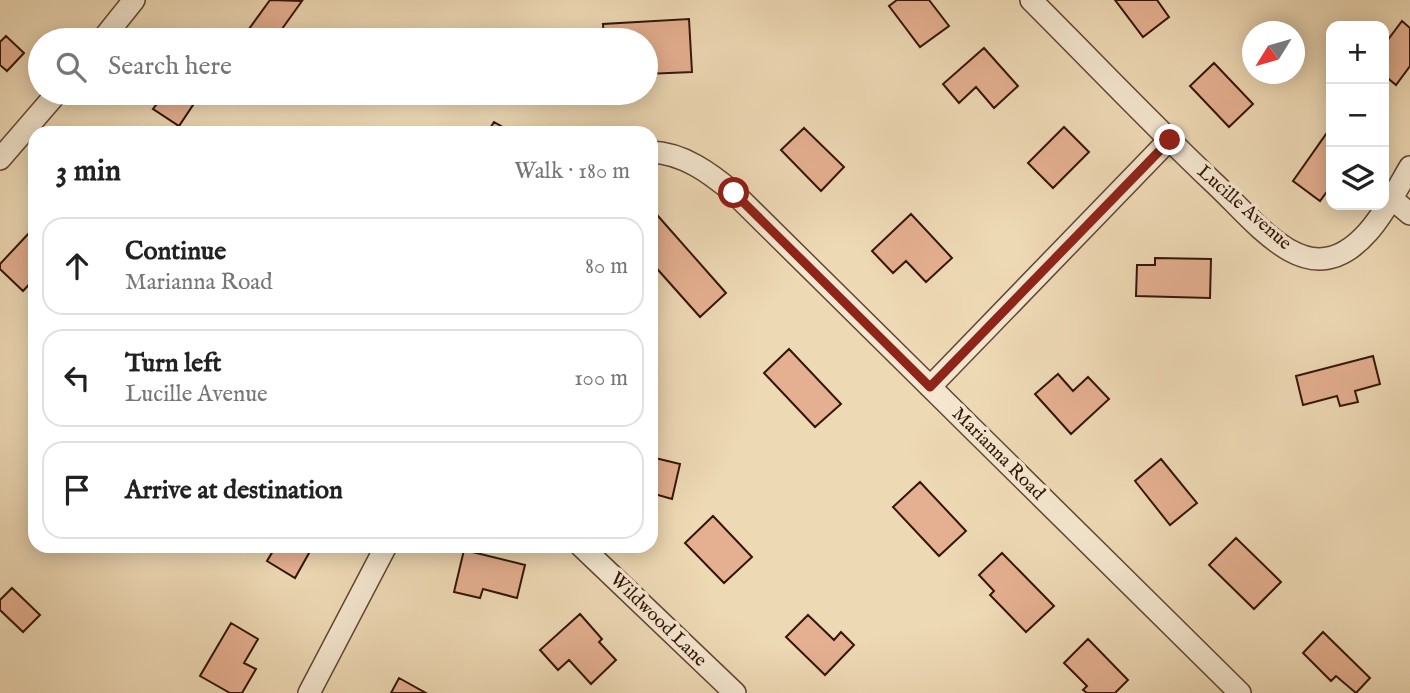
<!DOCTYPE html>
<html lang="en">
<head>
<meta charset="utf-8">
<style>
	body { margin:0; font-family:"IM FELL English",serif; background:#f6f6f6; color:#222 }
	.controls { position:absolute; right:21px; top:21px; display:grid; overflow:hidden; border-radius:14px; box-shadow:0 4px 18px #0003 }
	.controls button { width:63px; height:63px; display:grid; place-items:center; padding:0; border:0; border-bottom:2px solid #e0e0e0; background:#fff; color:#222; font:35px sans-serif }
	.compass { position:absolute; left:1242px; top:21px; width:63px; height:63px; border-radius:50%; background:#fff; box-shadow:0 4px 18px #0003; rotate:233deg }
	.stop { position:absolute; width:21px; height:21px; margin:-16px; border:5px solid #8f2418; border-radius:50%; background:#fff }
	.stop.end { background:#8f2418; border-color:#fff; box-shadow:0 2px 7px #0008 }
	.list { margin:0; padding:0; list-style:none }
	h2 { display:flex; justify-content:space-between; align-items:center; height:91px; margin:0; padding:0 28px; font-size:30px }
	h2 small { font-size:23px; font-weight:400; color:#767676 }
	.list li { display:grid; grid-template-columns:46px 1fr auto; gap:21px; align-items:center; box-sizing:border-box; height:98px; margin:0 14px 14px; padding:0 14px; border:2px solid #e0e0e0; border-radius:21px }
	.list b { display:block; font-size:26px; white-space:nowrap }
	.list p { margin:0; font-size:23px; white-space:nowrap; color:#767676 }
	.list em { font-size:23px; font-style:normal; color:#767676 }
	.icon { flex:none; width:38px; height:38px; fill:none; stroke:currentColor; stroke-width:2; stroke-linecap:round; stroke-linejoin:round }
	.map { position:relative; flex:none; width:1410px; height:693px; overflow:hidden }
	.search { position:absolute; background:#fff; box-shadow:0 4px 18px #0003; left:28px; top:28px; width:630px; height:77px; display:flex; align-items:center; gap:18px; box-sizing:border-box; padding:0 24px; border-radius:38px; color:#767676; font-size:26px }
	.panel { position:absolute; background:#fff; box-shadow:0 4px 18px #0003; left:28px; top:126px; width:630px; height:427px; border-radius:21px }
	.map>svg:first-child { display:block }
	.building { fill:#e5b091; stroke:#341507; stroke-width:2 }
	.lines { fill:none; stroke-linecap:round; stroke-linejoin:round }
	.street-casing { stroke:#624632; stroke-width:24 }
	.street { stroke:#f4e6cf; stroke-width:21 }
	.route { stroke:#8f2418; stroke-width:9 }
	.labels { text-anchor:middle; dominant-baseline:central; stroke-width:7; stroke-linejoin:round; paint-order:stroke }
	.street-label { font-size:19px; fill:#341507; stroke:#f4e6cf }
</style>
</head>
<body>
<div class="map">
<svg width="1410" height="693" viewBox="0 0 1410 693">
	<rect width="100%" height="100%" fill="#eed9b5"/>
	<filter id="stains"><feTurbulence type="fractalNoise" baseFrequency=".00286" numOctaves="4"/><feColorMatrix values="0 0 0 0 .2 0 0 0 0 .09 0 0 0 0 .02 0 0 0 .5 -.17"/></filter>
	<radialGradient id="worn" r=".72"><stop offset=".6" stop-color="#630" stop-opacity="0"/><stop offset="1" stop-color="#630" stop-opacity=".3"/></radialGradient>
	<path class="building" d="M270,0L302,1L274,40H241Z
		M897,0H929L949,26L920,47L889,6Z
		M1115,0H1157L1169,17L1143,37Z
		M689,19L692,72L646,74V40H604L603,24Z
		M1402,21L1410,28V66L1396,85L1384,75V45Z
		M6,36L24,53L7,71L0,65V42Z
		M984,48L1018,86L994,108L976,87L959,103L943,84Z
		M1214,63L1253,104L1229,127L1190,86Z
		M165,93H201L179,126L153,109Z
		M494,122L513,133H487Z
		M1064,127L1089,152L1053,188L1028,163Z
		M1331,127V186L1320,201L1293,181Z
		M804,128L844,167L821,191L781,150Z
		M911,214L952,258L926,282L906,261L893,273L872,251Z
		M658,216L726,293L700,317L651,262V222Z
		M30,232L35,237V278L23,291L0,269V264Z
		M1155,258L1211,259L1210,298L1136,296L1137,265H1155Z
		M789,349L841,404L815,427L764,373Z
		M1373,356L1380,384L1355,391L1358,402L1340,406L1337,396L1303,405L1296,376Z
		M1058,374L1073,391L1088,377L1109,399L1071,434L1035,394Z
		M651,457L680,464L672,499L651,493Z
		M1161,459L1197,503L1170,525L1135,481Z
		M920,482L966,531L939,556L893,507Z
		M713,516L752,557L724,583L685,543Z
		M1236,538L1281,582L1254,609L1209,565Z
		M276,546H313L295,578L267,561Z
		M464,550L525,565L517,598L483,589L480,598L454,592Z
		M1002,553L1054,606L1026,632L990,595L994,591L979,575Z
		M12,588L40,615L23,632L0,610V600Z
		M580,614L602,639L599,642L616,660L591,684L569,660L558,670L540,650Z
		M808,615L834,640L841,632L854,645L825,675L786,637Z
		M231,623L258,639L244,663L256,669L242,693H230L200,676Z
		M1323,632L1370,678L1356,693L1336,676L1331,681L1303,653Z
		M1088,639L1128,680L1115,693H1087L1083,690L1087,686L1064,663Z
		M399,678L426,693H391Z"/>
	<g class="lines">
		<g class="street-casing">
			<path id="street" d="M1031,0C1092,61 1151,123 1213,182C1237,204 1260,233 1289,250C1298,255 1308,259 1319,259C1363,259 1391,199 1410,167
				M102,40L134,0
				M651,152C683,153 710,173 734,193L1240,693
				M0,159L57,93
				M1391,198L1410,214
				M930,387L1169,140
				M581,546L735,693
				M309,693L386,546"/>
		</g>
		<use href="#street" class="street"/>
	</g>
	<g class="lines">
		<path class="route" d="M734,193L930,387L1170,140"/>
	</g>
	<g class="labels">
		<g class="street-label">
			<text transform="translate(1244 208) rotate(41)">Lucille Avenue</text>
			<text transform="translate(998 454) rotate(45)">Marianna Road</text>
			<text transform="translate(658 620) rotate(44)">Wildwood Lane</text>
		</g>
	</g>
	<rect width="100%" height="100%" filter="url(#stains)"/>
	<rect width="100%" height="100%" fill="url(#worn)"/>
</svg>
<div class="controls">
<button>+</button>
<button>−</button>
<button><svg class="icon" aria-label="layers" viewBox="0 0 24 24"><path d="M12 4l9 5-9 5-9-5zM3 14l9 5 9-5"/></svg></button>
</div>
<svg class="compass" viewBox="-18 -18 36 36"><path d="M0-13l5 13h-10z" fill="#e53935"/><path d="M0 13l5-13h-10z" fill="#767676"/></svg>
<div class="stop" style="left:734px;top:193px"></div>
<div class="stop end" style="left:1170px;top:140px"></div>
<div class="search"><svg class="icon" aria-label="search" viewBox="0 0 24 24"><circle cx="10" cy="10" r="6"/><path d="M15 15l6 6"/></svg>Search here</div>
<section class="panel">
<h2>3 min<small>Walk · 180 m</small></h2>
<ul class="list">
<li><svg class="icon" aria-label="ahead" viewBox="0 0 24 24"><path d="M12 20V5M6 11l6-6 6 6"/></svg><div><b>Continue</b><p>Marianna Road</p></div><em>80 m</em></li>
<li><svg class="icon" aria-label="left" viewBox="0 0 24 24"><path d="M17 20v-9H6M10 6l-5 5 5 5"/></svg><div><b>Turn left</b><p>Lucille Avenue</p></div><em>100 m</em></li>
<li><svg class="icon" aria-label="arrive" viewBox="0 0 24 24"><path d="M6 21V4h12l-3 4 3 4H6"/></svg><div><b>Arrive at destination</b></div></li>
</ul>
</section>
</div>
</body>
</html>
